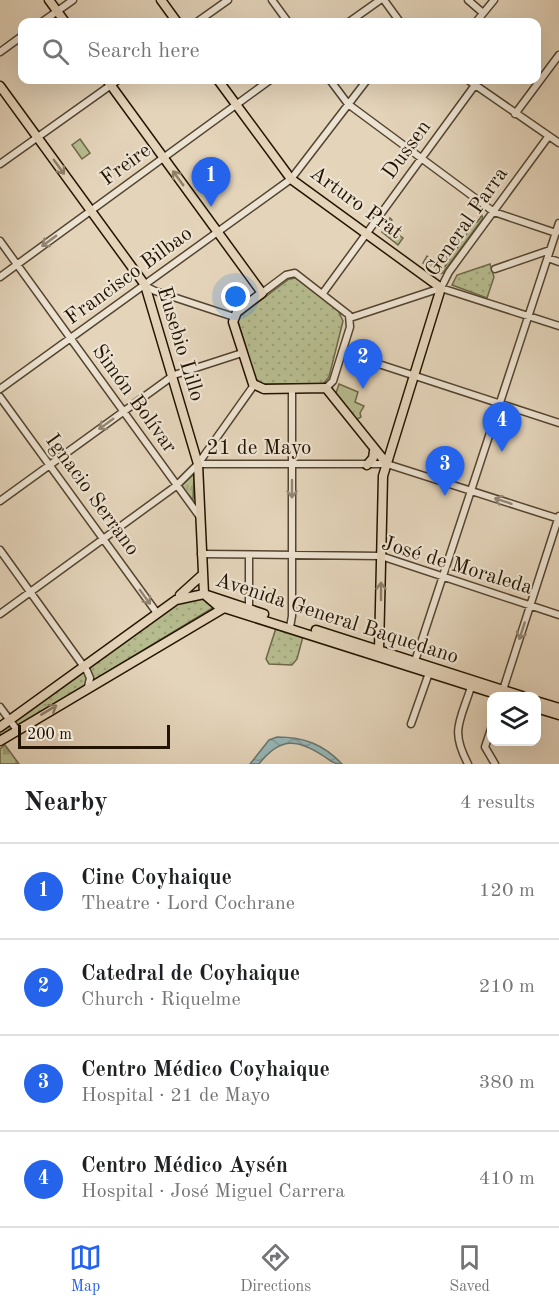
<!DOCTYPE html>
<html lang="en">
<head>
<meta charset="utf-8">
<style>
	body { margin:0; font-family:"Old Standard TT",serif; background:#f2f2f2; color:#202124 }
	.controls { position:absolute; right:18px; bottom:18px; display:grid; overflow:hidden; border-radius:12px; box-shadow:0 6px 24px #0002 }
	.controls button { width:54px; height:54px; display:grid; place-items:center; padding:0; border:0; border-bottom:2px solid #e0e0e0; background:#fff; color:#202124; font:30px sans-serif }
	.scale { position:absolute; left:18px; bottom:15px; width:152px; box-sizing:border-box; padding-left:6px; border:3px solid #231401; border-top:0; font-size:16px; line-height:21px; white-space:nowrap; color:#231401; -webkit-text-stroke:4px #ede3d2; paint-order:stroke }
	.you { position:absolute; left:236px; top:297px; width:21px; height:21px; margin:-15px; border:4px solid #fff; border-radius:50%; background:#1a73e8; box-shadow:0 0 0 9px #1a73e833 }
	.badge { display:grid; place-items:center; width:39px; height:39px; border-radius:50%; background:#2563eb; color:#fff; font-size:20px; font-weight:700 }
	.pin { position:absolute; translate:-50% -50px; filter:drop-shadow(0 2px 3px #0008) }
	.pin::after { content:''; position:absolute; top:32px; width:21px; height:18px; background:inherit; clip-path:polygon(0 0,100% 0,50% 100%) }
	.list { margin:0; padding:0; list-style:none }
	h2 { display:flex; justify-content:space-between; align-items:center; height:78px; margin:0; padding:0 24px; font-size:26px }
	h2 small { font-size:20px; font-weight:400; color:#757577 }
	.list li { display:grid; grid-template-columns:39px 1fr auto; gap:18px; align-items:center; box-sizing:border-box; height:96px; padding:0 24px; border-top:2px solid #e0e0e0 }
	.list b { display:block; font-size:22px; white-space:nowrap }
	.list p { margin:0; font-size:20px; white-space:nowrap; color:#757577 }
	.list em { font-size:20px; font-style:normal; color:#757577 }
	.icon { flex:none; width:33px; height:33px; fill:none; stroke:currentColor; stroke-width:2; stroke-linecap:round; stroke-linejoin:round }
	.map { position:relative; flex:none; width:559px; height:764px; overflow:hidden }
	.search { position:absolute; background:#fff; box-shadow:0 6px 24px #0002; left:18px; right:18px; top:18px; height:66px; display:flex; align-items:center; gap:15px; box-sizing:border-box; padding:0 21px; border-radius:12px; color:#757577; font-size:22px }
	.sheet { height:462px; background:#fff }
	nav { display:flex; justify-content:space-around; align-items:center; box-sizing:border-box; height:84px; border-top:2px solid #e0e0e0; background:#fff; font-size:16px; color:#757577 }
	nav a { display:grid; justify-items:center; gap:3px }
	nav .on { color:#2563eb }
	.map>svg:first-child { display:block }
	.grass { fill:url(#grass-tufts); stroke:#6c6848; stroke-width:1.5 }
	.cemetery { fill:url(#cemetery-stones); stroke:#6c6848; stroke-width:1.5 }
	.park { fill:url(#park-dots); stroke:#6c6848; stroke-width:1.5 }
	.pitch { fill:#b6bc8f; stroke:#6c6848; stroke-width:1.5 }
	.water { fill:url(#water-waves); stroke:#69766f; stroke-width:1.5 }
	.lines { fill:none; stroke-linecap:round; stroke-linejoin:round }
	.minor-casing { stroke:#53442f; stroke-width:9 }
	.major-casing { stroke:#231401; stroke-width:11 }
	.minor { stroke:#ede3d2; stroke-width:6 }
	.major { stroke:#e4d4ba; stroke-width:8 }
	.oneway { stroke:#8d7e67 }
	.oneway2 { stroke:#928674 }
	.labels { text-anchor:middle; dominant-baseline:central; stroke-width:4.5; stroke-linejoin:round; paint-order:stroke }
	.street-label { font-size:21px; fill:#231401; stroke:#ede3d2 }
</style>
</head>
<body>
<div class="map">
<svg width="559" height="764" viewBox="0 0 559 764">
	<defs>
		<pattern id="grass-tufts" width="24" height="20" patternUnits="userSpaceOnUse" patternTransform="scale(1.5)"><rect width="24" height="20" fill="#b6bc8f"/><path d="M3 7l-1-3M5 7V3M7 7l1-3M15 17l-1-3M17 17v-4M19 17l1-3" fill="none" stroke="#9ca17a"/></pattern>
		<pattern id="cemetery-stones" width="16" height="16" patternUnits="userSpaceOnUse" patternTransform="scale(1.5)"><rect width="16" height="16" fill="#b6bc8f"/><path d="M2 7V4a2 2 0 0 1 4 0v3zM10 15v-3a2 2 0 0 1 4 0v3z" fill="#9ca17a"/></pattern>
		<pattern id="park-dots" width="8" height="8" patternUnits="userSpaceOnUse" patternTransform="scale(1.5)"><rect width="8" height="8" fill="#b6bc8f"/><path d="M2 2h.1M6 6h.1" fill="none" stroke="#9ca17a" stroke-width="1.8" stroke-linecap="round"/></pattern>
		<pattern id="water-waves" width="16" height="10" patternUnits="userSpaceOnUse" patternTransform="scale(1.5)"><rect width="16" height="10" fill="#97b7b8"/><path d="M0 5q4-4 8 0t8 0" fill="none" stroke="#829c9c"/></pattern>
	</defs>
	<rect width="100%" height="100%" fill="#e4d4ba"/>
	<filter id="stains"><feTurbulence type="fractalNoise" baseFrequency=".00333" numOctaves="4"/><feColorMatrix values="0 0 0 0 .2 0 0 0 0 .09 0 0 0 0 .02 0 0 0 .5 -.17"/></filter>
	<radialGradient id="worn" r=".72"><stop offset=".6" stop-color="#630" stop-opacity="0"/><stop offset="1" stop-color="#630" stop-opacity=".3"/></radialGradient>
	<path class="grass" d="M480,211L483,218L443,273L438,274L423,263L427,256L444,268L475,221L477,222L481,217L479,214Z
		M390,218L392,220L387,227L403,238L398,245L382,232Z
		M339,384L358,392L355,402L364,406L360,413L361,417L356,420L336,393Z
		M194,474L193,500L181,486Z"/>
	<path class="cemetery" d="M5,745L19,764H0V749Z"/>
	<path class="park" d="M490,264L494,277L487,298L452,285L457,275Z
		M296,278L338,310L343,321L329,377L323,384H262L255,378L238,321L240,316L289,279Z
		M201,597L216,606L0,737V731L173,605Z
		M277,625L304,633L297,659L292,665L269,664L266,659Z"/>
	<path class="pitch" d="M80,139L90,153L82,159L72,145Z"/>
	<path class="water" d="M277,737C304,737 323,744 342,764C333,764 331,761 325,757C297,738 280,737 259,764H250L269,740Z"/>
	<g class="lines">
		<g class="minor-casing">
			<path id="minor" d="M272,0L288,22
				M384,0L400,22
				M468,0L483,13
				M42,22L73,0
				M197,22L228,0
				M349,22L380,0
				M476,22L494,0
				M0,52L22,36
				M330,80L348,104L494,212L556,233
				M468,80L559,143
				M515,114L559,55
				M0,164L118,80
				M0,241L200,517
				M548,258L559,262
				M495,269L550,250
				M0,277L270,80
				M145,286L155,291L234,317
				M441,288L449,272L548,137
				M262,293L286,275L295,273L349,315L350,327L333,381L326,388
				M323,293L475,85
				M350,318L441,288L559,326
				M342,352L559,423
				M0,389L291,179L367,80
				M0,397L157,613
				M198,464H387L559,519
				M0,501L174,375L242,353
				M0,550L87,671L90,678L88,687
				M201,554L381,556L559,615
				M249,555V609
				M0,614L176,486L198,464L254,385
				M290,627L292,616V389
				M414,664L559,223
				M502,693L559,516
				M0,707L17,730
				M411,724L429,673
				M492,726L485,747L495,764
				M468,764C450,730 460,722 471,687"/>
		</g>
		<g class="major-casing">
			<path id="major" d="M49,0L65,22
				M161,0L177,22
				M107,80L262,293L237,312L233,322L253,384L264,389L326,388L387,464
				M218,80L291,179L441,288L383,476L379,650
				M0,86L145,285L198,464L204,594L218,606L502,696
				M367,465L373,458L374,451
				M180,595L201,576
				M316,630L522,696
				M536,701L559,708
				M536,708L559,715
				M0,727L176,600L204,594L264,614
				M0,741L224,608"/>
		</g>
		<use href="#minor" class="minor"/>
		<use href="#major" class="major"/>
	</g>
	<defs><path id="oneway-shaft" d="M-6 0H5M1.5-3L5.5 0L1.5 3" fill="none" stroke-width="1.6" stroke-linecap="round" stroke-linejoin="round" transform="scale(1.5)"/></defs>
	<g class="oneway">
		<use href="#oneway-shaft" transform="translate(59 167) rotate(54)"/>
		<use href="#oneway-shaft" transform="translate(178 178) rotate(-126)"/>
		<use href="#oneway-shaft" transform="translate(381 591) rotate(-90)"/>
		<use href="#oneway-shaft" transform="translate(49 710) rotate(-31)"/>
	</g>
	<g class="oneway2">
		<use href="#oneway-shaft" transform="translate(49 241) rotate(144)"/>
		<use href="#oneway-shaft" transform="translate(106 424) rotate(144)"/>
		<use href="#oneway-shaft" transform="translate(292 489) rotate(90)"/>
		<use href="#oneway-shaft" transform="translate(503 501) rotate(-162)"/>
		<use href="#oneway-shaft" transform="translate(145 597) rotate(54)"/>
		<use href="#oneway-shaft" transform="translate(522 631) rotate(108)"/>
	</g>
	<g class="labels">
		<g class="street-label">
			<text transform="translate(407 150) rotate(-54)">Dussen</text>
			<text transform="translate(126 165) rotate(-36)">Freire</text>
			<text transform="translate(356 203) rotate(36)">Arturo Prat</text>
			<text transform="translate(467 222) rotate(-55)">General Parra</text>
			<text transform="translate(129 276) rotate(-36)">Francisco Bilbao</text>
			<text transform="translate(180 344) rotate(73)">Eusebio Lillo</text>
			<text transform="translate(134 399) rotate(54)">Simón Bolívar</text>
			<text x="259" y="448">21 de Mayo</text>
			<text transform="translate(92 495) rotate(54)">Ignacio Serrano</text>
			<text transform="translate(457 566) rotate(17)">José de Moraleda</text>
			<text transform="translate(337 619) rotate(18)">Avenida General Baquedano</text>
		</g>
	</g>
	<rect width="100%" height="100%" filter="url(#stains)"/>
	<rect width="100%" height="100%" fill="url(#worn)"/>
</svg>
<div class="controls">
<button><svg class="icon" aria-label="layers" viewBox="0 0 24 24"><path d="M12 4l9 5-9 5-9-5zM3 14l9 5 9-5"/></svg></button>
</div>
<div class="scale">200 m</div>
<div class="you"></div>
<div class="pin badge" style="left:211px;top:207px">1</div>
<div class="pin badge" style="left:363px;top:389px">2</div>
<div class="pin badge" style="left:445px;top:496px">3</div>
<div class="pin badge" style="left:502px;top:452px">4</div>
<div class="search"><svg class="icon" aria-label="search" viewBox="0 0 24 24"><circle cx="10" cy="10" r="6"/><path d="M15 15l6 6"/></svg>Search here</div>
</div>
<section class="sheet">
<h2>Nearby<small>4 results</small></h2>
<ul class="list">
<li><span class="badge">1</span><div><b>Cine Coyhaique</b><p>Theatre · Lord Cochrane</p></div><em>120 m</em></li>
<li><span class="badge">2</span><div><b>Catedral de Coyhaique</b><p>Church · Riquelme</p></div><em>210 m</em></li>
<li><span class="badge">3</span><div><b>Centro Médico Coyhaique</b><p>Hospital · 21 de Mayo</p></div><em>380 m</em></li>
<li><span class="badge">4</span><div><b>Centro Médico Aysén</b><p>Hospital · José Miguel Carrera</p></div><em>410 m</em></li>
</ul>
</section>
<nav>
<a class="on"><svg class="icon" aria-label="map" viewBox="0 0 24 24"><path d="M3 6l6-2 6 2 6-2v14l-6 2-6-2-6 2zM9 4v14M15 6v14"/></svg>Map</a>
<a><svg class="icon" aria-label="directions" viewBox="0 0 24 24"><path d="M12 3l9 9-9 9-9-9zM9 14v-3h6M13 9l2 2-2 2"/></svg>Directions</a>
<a><svg class="icon" aria-label="saved" viewBox="0 0 24 24"><path d="M7 4h10v16l-5-4-5 4z"/></svg>Saved</a>
</nav>
</body>
</html>
